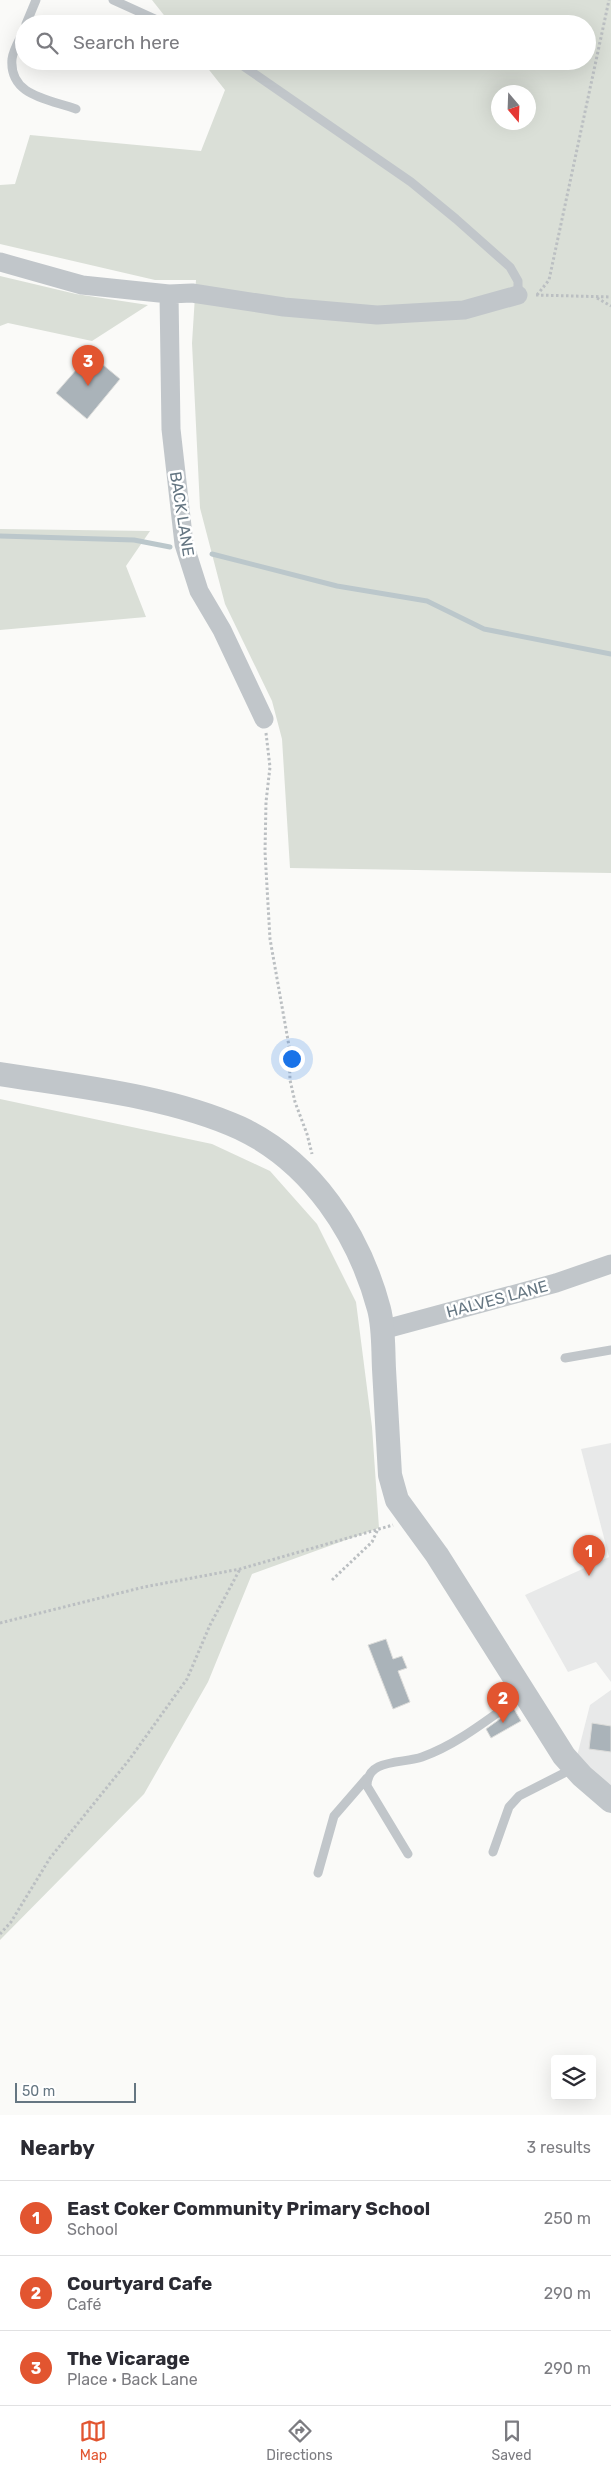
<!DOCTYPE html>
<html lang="en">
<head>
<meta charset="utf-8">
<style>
	body { margin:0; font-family:Rubik,sans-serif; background:#f2f2f3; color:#2b2b33 }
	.controls { position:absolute; right:15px; bottom:15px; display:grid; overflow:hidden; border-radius:5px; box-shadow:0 5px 20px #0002 }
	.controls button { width:45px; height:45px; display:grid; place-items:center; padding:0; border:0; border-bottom:1px solid #e1e1e2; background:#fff; color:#2b2b33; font:25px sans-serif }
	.compass { position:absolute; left:491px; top:85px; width:45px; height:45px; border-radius:50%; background:#fff; box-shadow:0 5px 20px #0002; rotate:161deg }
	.scale { position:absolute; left:15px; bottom:12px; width:121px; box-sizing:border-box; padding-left:5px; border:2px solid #657682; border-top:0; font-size:14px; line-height:18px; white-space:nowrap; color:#657682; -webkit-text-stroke:4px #fff; paint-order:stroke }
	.you { position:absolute; left:291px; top:1058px; width:18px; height:18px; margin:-12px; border:4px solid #fff; border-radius:50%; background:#1a73e8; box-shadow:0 0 0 8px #1a73e833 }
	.badge { display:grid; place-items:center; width:32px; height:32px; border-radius:50%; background:#e25530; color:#fff; font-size:16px; font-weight:700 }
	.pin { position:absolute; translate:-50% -41px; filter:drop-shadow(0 1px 2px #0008) }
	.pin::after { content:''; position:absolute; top:26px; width:18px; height:15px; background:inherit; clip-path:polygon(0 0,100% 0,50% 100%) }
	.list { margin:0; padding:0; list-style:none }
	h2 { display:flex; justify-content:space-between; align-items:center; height:65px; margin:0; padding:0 20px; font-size:21px }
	h2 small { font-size:16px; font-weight:400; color:#7c7c81 }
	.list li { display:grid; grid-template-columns:32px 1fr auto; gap:15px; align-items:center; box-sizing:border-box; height:75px; padding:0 20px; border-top:1px solid #e1e1e2 }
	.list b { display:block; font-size:19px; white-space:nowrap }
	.list p { margin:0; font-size:16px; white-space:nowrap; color:#7c7c81 }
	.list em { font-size:16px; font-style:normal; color:#7c7c81 }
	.icon { flex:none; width:28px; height:28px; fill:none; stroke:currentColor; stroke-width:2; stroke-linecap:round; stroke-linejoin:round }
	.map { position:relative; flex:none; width:611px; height:2115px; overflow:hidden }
	.search { position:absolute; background:#fff; box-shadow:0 5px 20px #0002; left:15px; right:15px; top:15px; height:55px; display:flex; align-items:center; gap:12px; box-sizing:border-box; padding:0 18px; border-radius:28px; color:#7c7c81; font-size:19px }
	.sheet { height:290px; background:#fff }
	nav { display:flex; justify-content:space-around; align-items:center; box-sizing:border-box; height:70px; border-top:1px solid #e1e1e2; background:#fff; font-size:14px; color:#7c7c81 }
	nav a { display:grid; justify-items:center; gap:2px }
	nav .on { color:#e25530 }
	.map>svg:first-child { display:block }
	.built { fill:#e8e9e9 }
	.green { fill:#dadfd7; fill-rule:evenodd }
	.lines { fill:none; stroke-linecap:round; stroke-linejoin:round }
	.stream { stroke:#bbc7cb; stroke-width:5 }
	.building { fill:#aab3b9; stroke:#dcdcda }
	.path { stroke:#bbbfc2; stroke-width:3; stroke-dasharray:2.5 2.5; stroke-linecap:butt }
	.service { stroke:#c1c6ca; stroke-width:9 }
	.minor { stroke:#c1c6ca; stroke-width:19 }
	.tertiary { stroke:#c1c6ca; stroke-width:24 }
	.labels { text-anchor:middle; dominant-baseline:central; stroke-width:5; stroke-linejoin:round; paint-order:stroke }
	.street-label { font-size:16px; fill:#657682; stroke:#fff }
</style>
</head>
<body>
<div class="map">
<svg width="611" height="2115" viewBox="0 0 611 2115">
	<rect width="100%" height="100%" fill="#fafaf8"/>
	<path class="built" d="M611,1443V1682L596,1662L568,1672L525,1595L609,1557L581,1449Z
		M611,1690V1795L576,1760L590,1705Z"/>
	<path class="green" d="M152,0H611V873L290,868L282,739L272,701L225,604L200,508L192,343L196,280H155L0,244V185L15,184L30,135L201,151L225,90L202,61H587V24H171ZM498,92H528V122H498Z
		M0,276L76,294L148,305L92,341L8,323L0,326Z
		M0,529L150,531L126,566L146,617L0,630Z
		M0,1099L212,1144L270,1171L317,1224L356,1302L372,1427L379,1528L252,1574L208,1682L144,1794L0,1940Z"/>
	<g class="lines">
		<path class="stream" d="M0,536L134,540L170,547
			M212,554L337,586L427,601L484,629L611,654"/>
	</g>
	<path class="building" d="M90,354L120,379L87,419L56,393Z
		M386,1639L393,1659L402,1656L407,1668L398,1671L410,1702L393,1709L368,1645Z
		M514,1709L521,1721L491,1738L486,1729Z
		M592,1723L611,1726V1752L589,1749Z"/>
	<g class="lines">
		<path class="path" d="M536,295L611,297
			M537,295L549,280L609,0
			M597,298L611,306
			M266,733L270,767L266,802L265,852L270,939L289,1046L290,1080L295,1102L307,1134L312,1154
			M332,1580L372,1542L378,1529
			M0,1623L144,1587L240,1569L393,1525
			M0,1934L11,1922L50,1858L129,1760L187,1679L210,1625L240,1569"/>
		<path class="service" d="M113,0L166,24
			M26,24L36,0
			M24,30C20,39 13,50 12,59C9,96 48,99 76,109
			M236,61L411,182L456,219L510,267L518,281V295
			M565,1358L611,1350
			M493,1852L509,1807L519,1796L574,1768
			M408,1854L367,1786C367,1758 403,1764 422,1757C459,1744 492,1716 524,1694
			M318,1873L334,1816L367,1778"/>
		<path class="minor" d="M0,262L82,285L169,294L192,293L284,307L377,315L464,310L518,295
			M169,294L171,429L184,544L199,591L222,630L264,719
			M382,1330L556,1283L611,1264"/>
		<path class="tertiary" d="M0,1074C76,1086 170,1096 240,1128C312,1162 359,1234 379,1309C384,1328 383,1349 384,1369C386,1404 388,1440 390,1475L397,1500L437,1555L564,1756L582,1776L611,1801"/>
	</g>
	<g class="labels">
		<g class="street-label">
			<text transform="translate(182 514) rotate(81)">BACK LANE</text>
			<text transform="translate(497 1299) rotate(-15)">HALVES LANE</text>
		</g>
	</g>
</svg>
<div class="controls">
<button><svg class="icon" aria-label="layers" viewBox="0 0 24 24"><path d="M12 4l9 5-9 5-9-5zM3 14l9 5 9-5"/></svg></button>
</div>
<svg class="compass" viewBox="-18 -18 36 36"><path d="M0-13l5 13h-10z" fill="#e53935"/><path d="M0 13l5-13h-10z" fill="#7c7c81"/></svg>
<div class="scale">50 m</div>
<div class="you"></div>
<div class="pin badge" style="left:589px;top:1576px">1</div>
<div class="pin badge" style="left:503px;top:1723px">2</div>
<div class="pin badge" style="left:88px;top:386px">3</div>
<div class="search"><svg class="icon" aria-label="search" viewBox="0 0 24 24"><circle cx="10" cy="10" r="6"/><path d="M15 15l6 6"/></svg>Search here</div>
</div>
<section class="sheet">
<h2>Nearby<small>3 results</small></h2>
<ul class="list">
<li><span class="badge">1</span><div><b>East Coker Community Primary School</b><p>School</p></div><em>250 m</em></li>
<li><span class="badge">2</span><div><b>Courtyard Cafe</b><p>Café</p></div><em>290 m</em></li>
<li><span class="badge">3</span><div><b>The Vicarage</b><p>Place · Back Lane</p></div><em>290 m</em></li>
</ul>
</section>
<nav>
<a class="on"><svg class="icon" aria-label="map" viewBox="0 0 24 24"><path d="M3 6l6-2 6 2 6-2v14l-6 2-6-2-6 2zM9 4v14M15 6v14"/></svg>Map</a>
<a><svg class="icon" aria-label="directions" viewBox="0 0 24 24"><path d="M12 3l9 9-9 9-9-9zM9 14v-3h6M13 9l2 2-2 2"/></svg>Directions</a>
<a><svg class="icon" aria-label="saved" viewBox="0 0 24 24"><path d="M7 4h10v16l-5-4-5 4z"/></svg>Saved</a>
</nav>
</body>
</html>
